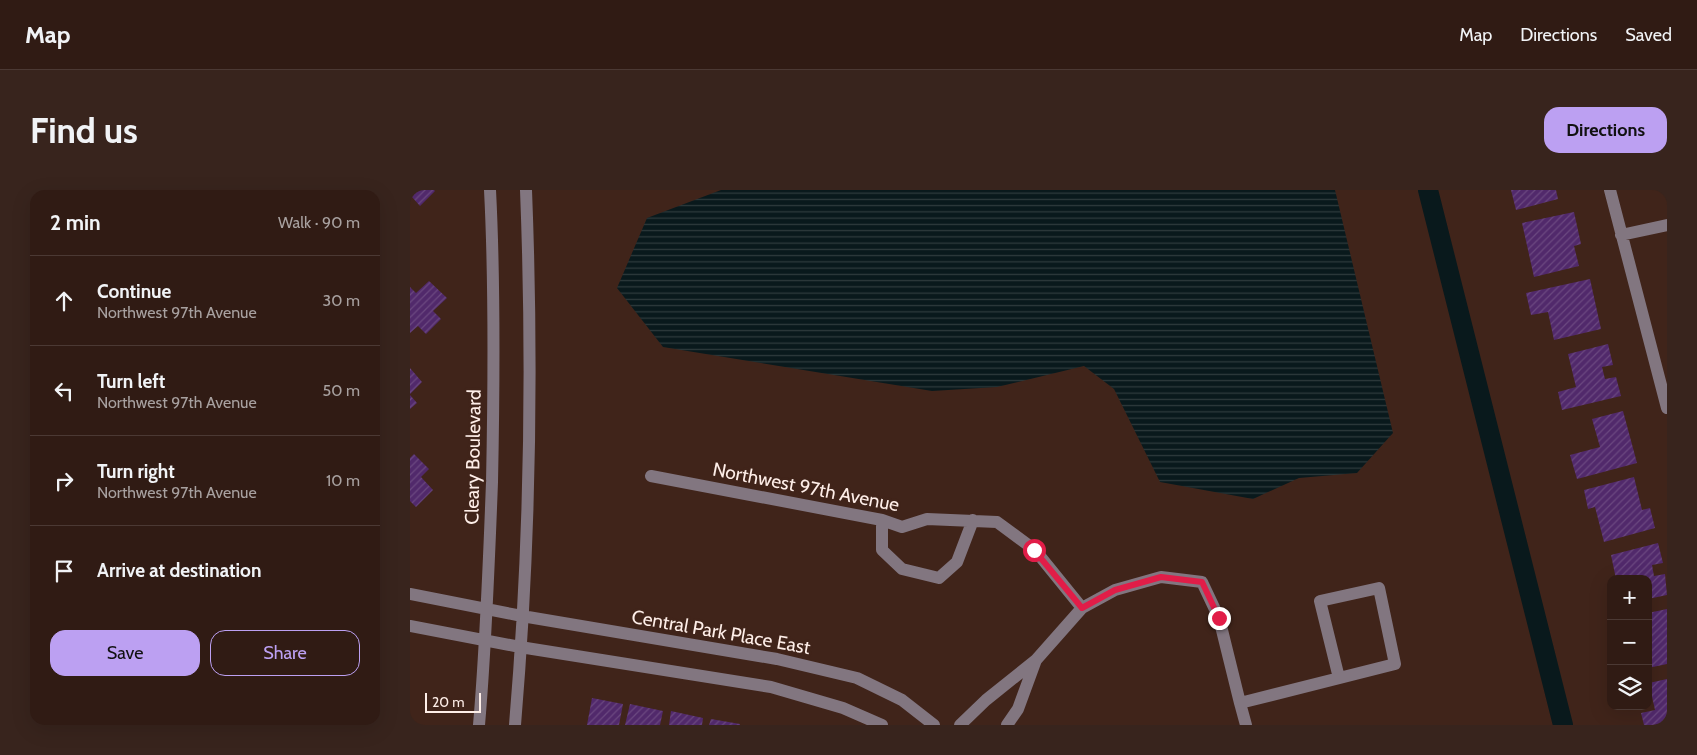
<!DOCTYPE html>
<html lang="en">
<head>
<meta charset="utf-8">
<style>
	body { margin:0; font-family:Cabin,sans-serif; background:#38241d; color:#f1f3f6 }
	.controls { position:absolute; right:15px; bottom:15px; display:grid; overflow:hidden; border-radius:10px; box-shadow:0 5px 20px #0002 }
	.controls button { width:45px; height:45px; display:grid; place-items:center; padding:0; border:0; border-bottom:1px solid #4b3934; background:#301b14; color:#f1f3f6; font:25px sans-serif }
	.scale { position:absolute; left:15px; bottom:12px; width:56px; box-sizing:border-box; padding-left:5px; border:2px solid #feeee8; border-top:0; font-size:14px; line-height:18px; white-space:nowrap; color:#feeee8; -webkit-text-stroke:4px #40241a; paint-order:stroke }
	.stop { position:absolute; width:15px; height:15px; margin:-11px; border:4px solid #e11d48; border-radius:50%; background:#fff }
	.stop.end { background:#e11d48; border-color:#fff; box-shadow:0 1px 5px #0008 }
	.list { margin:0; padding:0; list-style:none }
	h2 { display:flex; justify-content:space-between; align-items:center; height:65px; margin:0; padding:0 20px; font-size:21px }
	h2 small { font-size:16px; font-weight:400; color:#a8a1a0 }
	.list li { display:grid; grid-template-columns:32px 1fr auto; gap:15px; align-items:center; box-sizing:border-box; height:90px; padding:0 20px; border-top:1px solid #4b3934 }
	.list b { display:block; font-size:19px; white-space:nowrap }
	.list p { margin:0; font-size:16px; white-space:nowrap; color:#a8a1a0 }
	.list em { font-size:16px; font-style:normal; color:#a8a1a0 }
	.actions { display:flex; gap:10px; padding:15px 20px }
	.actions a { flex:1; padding:11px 0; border:1px solid #bca0f2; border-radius:15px; text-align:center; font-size:18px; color:#bca0f2 }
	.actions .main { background:#bca0f2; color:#111 }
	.icon { flex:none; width:28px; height:28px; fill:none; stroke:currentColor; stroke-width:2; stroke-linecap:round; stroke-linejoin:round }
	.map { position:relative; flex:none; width:1257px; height:535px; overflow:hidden; border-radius:15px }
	header { display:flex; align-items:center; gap:30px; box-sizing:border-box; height:70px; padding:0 25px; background:#301b14; border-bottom:1px solid #4b3934 }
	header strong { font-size:24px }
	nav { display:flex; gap:28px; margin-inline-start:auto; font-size:18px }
	.intro { display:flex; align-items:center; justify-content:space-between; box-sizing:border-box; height:120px; padding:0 30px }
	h1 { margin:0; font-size:35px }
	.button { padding:12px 22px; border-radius:15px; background:#bca0f2; color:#111; font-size:18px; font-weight:700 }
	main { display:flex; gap:30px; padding:0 30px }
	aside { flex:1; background:#301b14; border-radius:15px; box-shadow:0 5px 20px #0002 }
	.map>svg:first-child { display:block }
	.water { fill:url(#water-rules) }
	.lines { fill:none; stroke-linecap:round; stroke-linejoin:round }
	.canal { stroke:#09191c; stroke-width:20 }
	.building { fill:url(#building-hatch) }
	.minor { stroke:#827680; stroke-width:12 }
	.route { stroke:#e11d48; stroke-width:6 }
	.labels { text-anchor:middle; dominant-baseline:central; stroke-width:5; stroke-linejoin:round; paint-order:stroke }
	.street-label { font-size:19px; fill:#feeee8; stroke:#40241a }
</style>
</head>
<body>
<header>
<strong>Map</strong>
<nav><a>Map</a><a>Directions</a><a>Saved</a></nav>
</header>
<div class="intro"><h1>Find us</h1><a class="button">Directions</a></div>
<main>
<aside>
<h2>2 min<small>Walk · 90 m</small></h2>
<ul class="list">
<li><svg class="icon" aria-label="ahead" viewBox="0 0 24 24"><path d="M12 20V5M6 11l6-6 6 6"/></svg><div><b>Continue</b><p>Northwest 97th Avenue</p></div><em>30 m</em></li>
<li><svg class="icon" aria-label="left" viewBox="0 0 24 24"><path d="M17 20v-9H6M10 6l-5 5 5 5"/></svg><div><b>Turn left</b><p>Northwest 97th Avenue</p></div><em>50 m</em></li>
<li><svg class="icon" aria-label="right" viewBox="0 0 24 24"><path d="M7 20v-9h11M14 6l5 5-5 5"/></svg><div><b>Turn right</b><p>Northwest 97th Avenue</p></div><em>10 m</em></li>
<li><svg class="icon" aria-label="arrive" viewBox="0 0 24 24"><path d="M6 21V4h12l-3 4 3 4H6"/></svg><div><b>Arrive at destination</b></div></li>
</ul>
<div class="actions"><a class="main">Save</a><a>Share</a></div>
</aside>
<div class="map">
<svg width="1257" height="535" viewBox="0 0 1257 535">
	<defs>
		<pattern id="water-rules" width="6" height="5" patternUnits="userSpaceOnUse" patternTransform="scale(1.25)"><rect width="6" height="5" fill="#09191c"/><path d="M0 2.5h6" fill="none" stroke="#2e3b3d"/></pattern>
		<pattern id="building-hatch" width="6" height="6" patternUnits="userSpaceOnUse" patternTransform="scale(1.25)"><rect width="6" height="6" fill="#51296b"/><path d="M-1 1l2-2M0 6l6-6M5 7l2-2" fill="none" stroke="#6b4880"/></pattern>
	</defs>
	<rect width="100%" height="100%" fill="#40241a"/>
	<path class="water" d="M311,0H925L983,243L947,283L889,288L843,309L750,292L704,199L674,176L587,197L522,201L253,157L207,98L237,28Z"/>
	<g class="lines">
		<path class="canal" d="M1018,0L1153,535"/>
	</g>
	<path class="building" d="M0,0H24L25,1L10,16L2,7L0,10Z
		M1101,0H1146L1148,9L1106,20Z
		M1164,22L1171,54L1164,56L1169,76L1124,87L1112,33Z
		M1180,89L1191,139L1144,150L1138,122L1121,125L1116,103Z
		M19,91L37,108L23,121L31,129L16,144L8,136L0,143V97L6,103Z
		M1198,154L1203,175L1192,177L1195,189L1206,187L1211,206L1152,220L1148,202L1166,197L1158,164Z
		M0,178L12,192L0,204Z
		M0,205L7,213L0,219Z
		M1213,221L1227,273L1167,289L1160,265L1190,257L1182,229Z
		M4,264L19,279L11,287L23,300L6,317L0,311V268Z
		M1224,287L1232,320L1240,318L1245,338L1194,352L1185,317L1178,319L1174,300Z
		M1248,353L1253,373L1242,375L1244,386L1255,384L1257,405L1238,409V389H1206L1201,365Z
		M1201,397V410H1200L1197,398Z
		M1257,419V474L1238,478V423Z
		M1257,489V535H1234L1231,523L1245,520L1239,493Z
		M182,508L213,514L209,535H177Z
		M220,514L253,521L250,535H215Z
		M261,521L293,528L292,535H259Z
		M301,529L330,534V535H299Z"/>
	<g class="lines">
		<path class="minor" d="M1200,0L1257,218
			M1211,45L1257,35
			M241,286L472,330L492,337L517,329L587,332L625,360L672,418L705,400L751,387L792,392L809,428L830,513
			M472,330V360L492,379L529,388L547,372L563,330
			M0,404L112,426L367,469L447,488L492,510L524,535
			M0,436L110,457L361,497L433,518L472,535
			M69,535C76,454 79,373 82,292C84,195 85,97 80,0
			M105,535C120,357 123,178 116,0
			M550,535L576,510L626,470L672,418
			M597,535L608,519L626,470
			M836,535L830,513L985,474L969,398L910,411L929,488"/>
	</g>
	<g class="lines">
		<path class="route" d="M624,360L672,418L705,400L751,387L792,392L809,428"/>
	</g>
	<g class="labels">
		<g class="street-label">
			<text transform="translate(63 267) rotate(-89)">Cleary Boulevard</text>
			<text transform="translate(396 297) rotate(11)">Northwest 97th Avenue</text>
			<text transform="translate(311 442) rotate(10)">Central Park Place East</text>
		</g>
	</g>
</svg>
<div class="controls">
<button>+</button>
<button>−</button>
<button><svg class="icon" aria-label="layers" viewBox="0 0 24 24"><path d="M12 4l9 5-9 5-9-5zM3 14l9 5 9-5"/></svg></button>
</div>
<div class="scale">20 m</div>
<div class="stop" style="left:624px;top:360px"></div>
<div class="stop end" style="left:809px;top:428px"></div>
</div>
</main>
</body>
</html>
